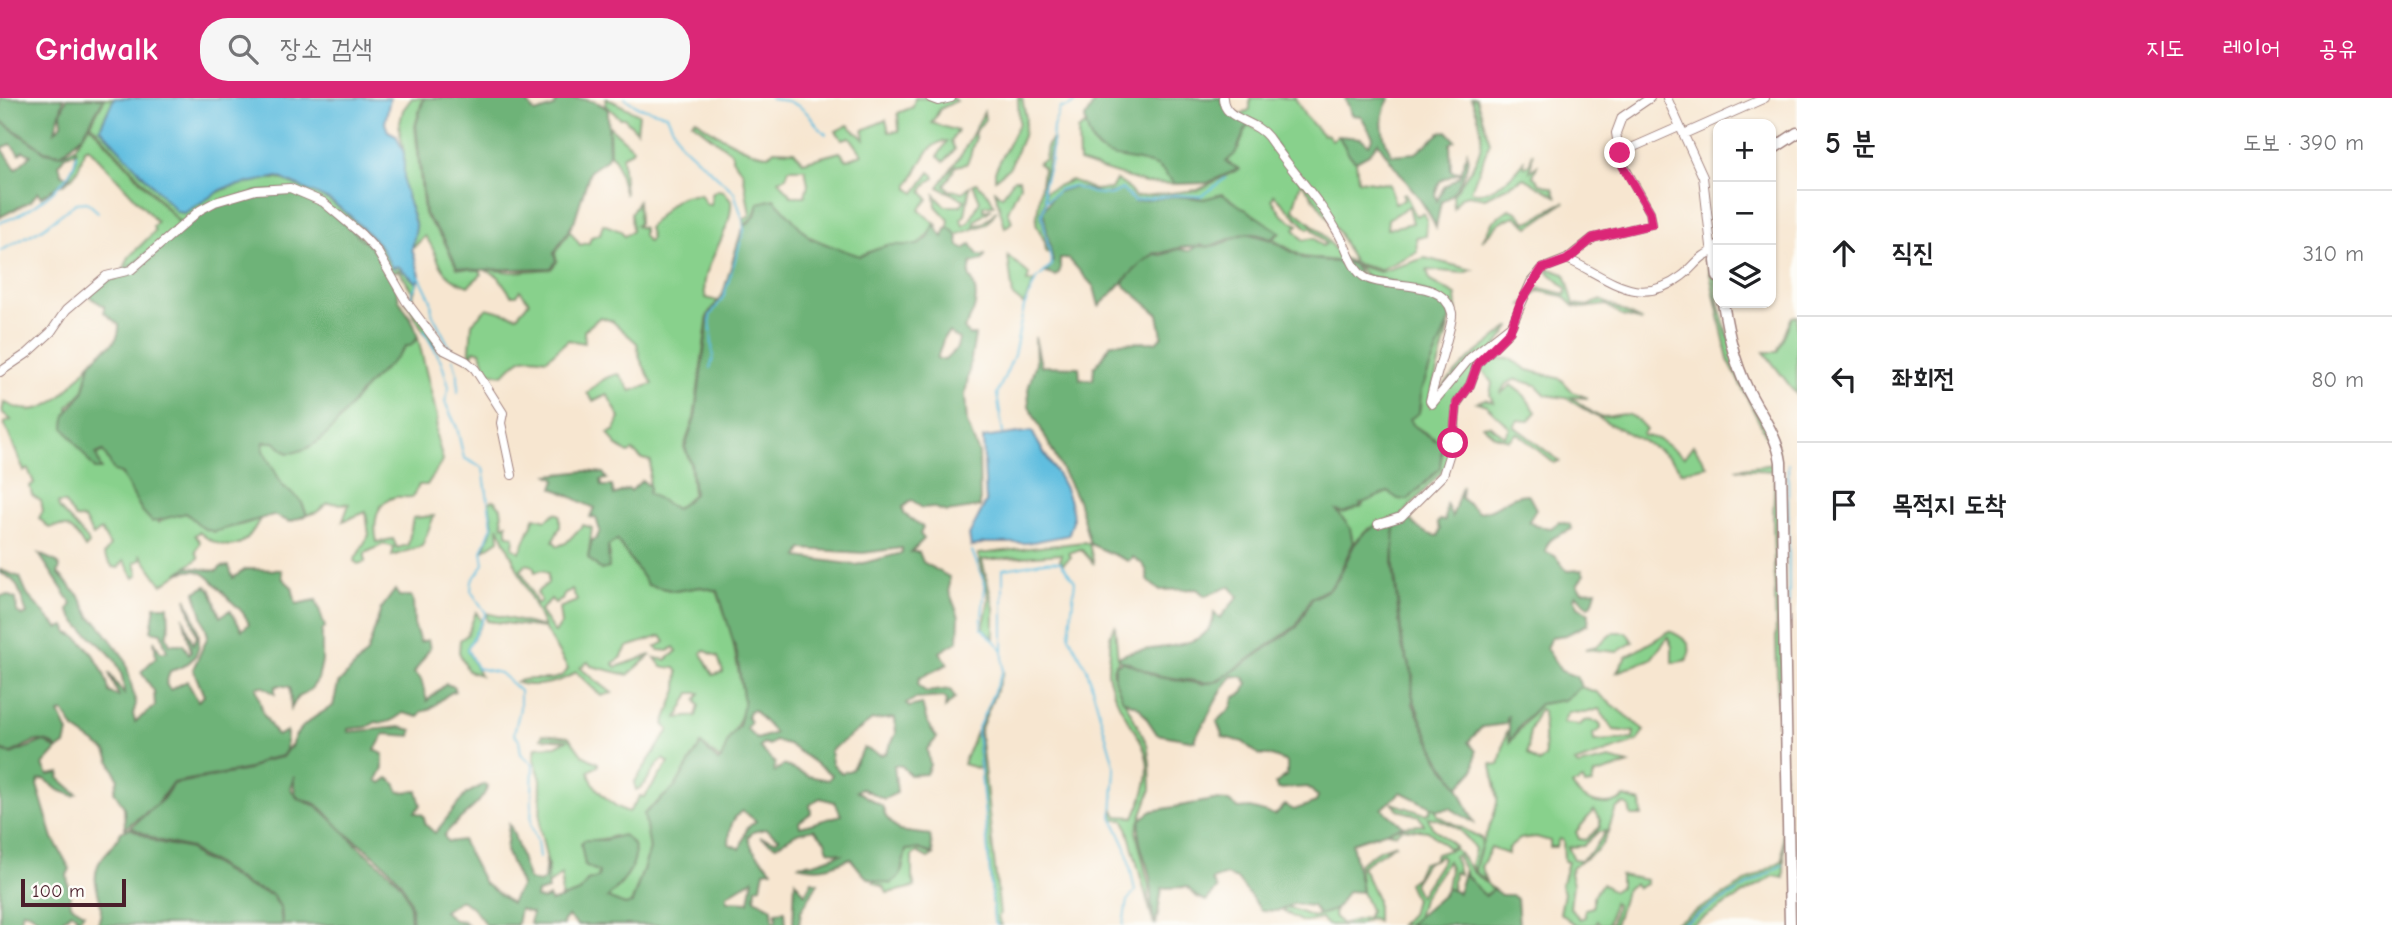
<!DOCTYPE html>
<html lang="ko">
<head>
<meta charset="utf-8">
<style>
	body { margin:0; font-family:"Comic Neue","Poor Story",sans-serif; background:#f6f6f6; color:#202124 }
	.controls { position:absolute; right:21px; top:21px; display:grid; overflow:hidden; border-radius:14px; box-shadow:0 2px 5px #0004 }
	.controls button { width:63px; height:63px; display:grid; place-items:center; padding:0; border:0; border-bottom:2px solid #e0e0e0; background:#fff; color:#202124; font:35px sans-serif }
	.scale { position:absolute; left:21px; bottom:18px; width:105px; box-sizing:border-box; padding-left:7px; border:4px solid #4a1f2b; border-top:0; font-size:19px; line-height:24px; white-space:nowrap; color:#4a1f2b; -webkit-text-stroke:5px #fdfcf7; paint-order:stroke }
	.stop { position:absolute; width:21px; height:21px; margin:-16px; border:5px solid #db2777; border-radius:50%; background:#fff }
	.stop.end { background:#db2777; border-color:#fff; box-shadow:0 2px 7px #0008 }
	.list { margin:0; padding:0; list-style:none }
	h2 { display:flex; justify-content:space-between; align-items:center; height:91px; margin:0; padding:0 28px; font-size:30px }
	h2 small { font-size:23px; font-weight:400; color:#757577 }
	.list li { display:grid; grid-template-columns:46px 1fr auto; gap:21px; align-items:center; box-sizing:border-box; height:126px; padding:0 28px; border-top:2px solid #e0e0e0 }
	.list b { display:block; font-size:26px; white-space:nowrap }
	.list em { font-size:23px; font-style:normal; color:#757577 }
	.icon { flex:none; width:38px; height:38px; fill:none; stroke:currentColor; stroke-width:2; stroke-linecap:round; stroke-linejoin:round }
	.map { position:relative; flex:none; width:1797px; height:827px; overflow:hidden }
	header { display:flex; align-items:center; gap:42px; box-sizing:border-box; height:98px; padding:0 35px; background:#db2777; color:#fff }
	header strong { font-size:33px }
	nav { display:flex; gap:38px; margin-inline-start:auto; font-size:24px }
	.search { width:490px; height:63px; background:#f6f6f6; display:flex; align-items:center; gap:18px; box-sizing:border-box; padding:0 24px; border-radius:28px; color:#757577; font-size:26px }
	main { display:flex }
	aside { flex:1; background:#fff }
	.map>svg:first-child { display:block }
	.green { fill:#88d18c; stroke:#69785c; stroke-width:2; fill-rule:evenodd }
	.forest { fill:#6eb378; stroke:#5c6952; stroke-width:2; fill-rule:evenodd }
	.water { fill:#61bedf; stroke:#566e85; stroke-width:2 }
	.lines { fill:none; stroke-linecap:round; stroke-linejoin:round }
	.stream { stroke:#61bedf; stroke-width:2 }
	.street-casing { stroke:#a0827e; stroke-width:10 }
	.secondary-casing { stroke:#a0827e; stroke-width:13 }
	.street { stroke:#fff; stroke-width:8 }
	.secondary { stroke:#fff; stroke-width:10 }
	.route { stroke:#db2777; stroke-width:9 }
</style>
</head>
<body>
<header>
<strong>Gridwalk</strong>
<div class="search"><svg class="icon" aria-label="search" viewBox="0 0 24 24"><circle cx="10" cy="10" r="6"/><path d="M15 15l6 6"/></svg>장소 검색</div>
<nav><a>지도</a><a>레이어</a><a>공유</a></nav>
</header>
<main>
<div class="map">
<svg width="1797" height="827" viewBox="0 0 1797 827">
	<rect width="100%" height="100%" fill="#fdfcf7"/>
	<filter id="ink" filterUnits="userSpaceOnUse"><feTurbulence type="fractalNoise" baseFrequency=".0143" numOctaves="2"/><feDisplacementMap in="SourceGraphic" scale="14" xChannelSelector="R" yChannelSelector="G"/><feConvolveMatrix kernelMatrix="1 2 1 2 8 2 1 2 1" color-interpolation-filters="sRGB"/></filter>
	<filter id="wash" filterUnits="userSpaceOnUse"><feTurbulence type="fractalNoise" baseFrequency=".00686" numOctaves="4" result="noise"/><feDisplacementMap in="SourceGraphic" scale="28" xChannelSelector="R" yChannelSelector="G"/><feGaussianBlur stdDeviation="1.57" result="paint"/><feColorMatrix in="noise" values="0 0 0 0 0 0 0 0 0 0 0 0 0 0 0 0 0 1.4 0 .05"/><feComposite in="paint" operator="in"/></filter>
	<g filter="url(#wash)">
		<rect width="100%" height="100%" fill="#f7e6d0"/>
		<path class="green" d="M105,0H114L102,25L184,115C297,35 338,110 416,185L419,180L411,203L441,254L425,236L406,203L413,195L399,172L391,175L181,126L91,26Z
			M412,0H423L415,28L424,116L443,141L457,170L480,172L482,176L468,188C435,177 441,158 425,138L412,151L416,129L404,88V55L399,29L403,12Z
			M606,0L639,16L637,33L624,20H620L605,7Z
			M915,0H953L956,3L940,11L932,25L958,33L951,43L955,51L944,64L938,58L947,43C926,43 919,73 909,86V91L915,95L930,74L934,77L935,80L928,84L922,93L928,101L919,112L937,127L918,147H887L860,158L844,154L803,136L774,101L758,105L754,118L744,128V121L750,117L743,74L732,61V55L692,24L696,21C708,33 751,57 769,57L774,52L794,53L803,64L840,54L847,62L862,56L850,39L842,41L836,33L848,27L864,41L863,32L886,22L889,34L899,33L898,15L913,9ZM789,71H805L808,86L805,98H791L779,82L786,79Z
			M1018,0H1022L1026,20L1023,38L1010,69L995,81V73L1019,25Z
			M1250,0H1295L1305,18L1323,37L1327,36L1332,42L1338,38C1345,46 1347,58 1356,63L1358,82L1389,86L1395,105L1404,102L1403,96L1405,95L1416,118L1423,115L1427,122L1426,138L1416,139L1417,154L1380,172L1354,165L1339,135L1269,39L1237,20L1250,11ZM1409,108L1413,125L1387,131L1388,121Z
			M1471,0H1476L1490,44L1471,93C1485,102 1517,76 1524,63L1525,69L1530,65L1533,54L1530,73L1537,68L1533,78L1541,86L1553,90L1556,98L1524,80L1485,100L1468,97L1461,99L1454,110L1453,97C1481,58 1491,47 1471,0Z
			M984,14L985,21L974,36L976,40C971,49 972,58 966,66L956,68L945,87L949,92L963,94L970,88L965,117L961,121L963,128L969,124L980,103L973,86L976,85L990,98L994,107L983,108L984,113L992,111L976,122L974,128L985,124L997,112L987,126L957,137L948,129L949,122L936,108L935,97L945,108H960L965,102L938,89L963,54Z
			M1249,24L1259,28L1301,84L1293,111L1320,133L1341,159L1353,165L1304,159L1272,141L1280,135L1222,96L1204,101L1174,97L1135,103L1122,91L1112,97L1092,95L1072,88L1059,92L1047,102L1044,94L1071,82L1094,92L1111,91L1116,82L1126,88L1135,99L1198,92L1239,71L1226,64L1239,49ZM1274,97L1308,131L1311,129L1326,146L1322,148L1314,140L1303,142L1294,131L1298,127L1282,117L1272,101Z
			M1086,26L1093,46L1099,52L1158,68L1176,86L1145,85L1079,64L1078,32Z
			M90,27L180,126L130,171H124L129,159L155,133L153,129L157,124L88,49L84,51C81,69 75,81 59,88L69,79L76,62L75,49Z
			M609,28L633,50L632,53L622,58L625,97L615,61L610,56Z
			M1053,40L1043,85L1045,103L1041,116L1049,155L1046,154L1045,144L1036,126L1043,70L1038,65L1045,61L1047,47Z
			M1014,81H1019L1020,87L1008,113L1012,124L1005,130L995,93L1002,98Z
			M717,92L723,93L731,103C734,134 696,172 706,200L718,203L708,216L694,320L684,349L690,365L693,396L676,411L648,395L651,363L642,361L633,353L628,355L616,347L608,335L614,333L620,320L607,296L593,303L587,295C597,286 605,278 619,276L631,293L653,286L640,261L637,245L612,223L600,219L584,233L585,245L568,242L547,261C522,256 519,260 503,277L487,274L481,254L474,252L469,264L472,225L487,210L517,218L529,204L520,192L517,197H511L498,178L483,171L512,174L551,171L557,164L555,155L570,133L580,147L589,145L591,139L600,136L603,126L621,133L624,138L632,133L631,115L638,103L639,125L636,128L643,130V138L648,144L651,140L648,130C657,122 670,102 684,98C690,96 696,98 700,96L706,106L711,107L712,96Z
			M1565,104L1529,129L1515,118L1500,124L1482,143L1493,123L1509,111L1517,114L1526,124C1537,123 1551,108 1565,104Z
			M1706,157L1713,158L1718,205L1727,235L1778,352L1783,625L1778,616L1773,423L1775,373L1735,371L1775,366V355L1728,262Z
			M1008,158L1029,176L1027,184L1034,183L1024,207L1013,198Z
			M1425,160L1472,172L1463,175L1427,172L1430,183L1456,197L1457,210L1453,216L1370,181L1355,167L1380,174Z
			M1550,171L1565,176L1574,206L1588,208L1601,202L1642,223L1623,218L1606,207L1583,210L1573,208L1563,198L1539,193L1521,208L1540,190L1566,196V190L1547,173Z
			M1452,216L1429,303L1470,260L1511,228L1456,304L1447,368L1401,418L1368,431L1353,446L1350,430L1337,413L1343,415L1362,408L1365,402L1388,394L1408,402L1440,370L1443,351L1438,343L1410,325V321L1420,311L1421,292Z
			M1797,218V297L1764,254H1777L1792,219Z
			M418,240L437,319L436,337L443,362L427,387H419L412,399C406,400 400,398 395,399C375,404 373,427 377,444L393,441L397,450L408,447L413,420L434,418L422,448L392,458L394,449L384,446L365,455V464L358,466L354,463L369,437L366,414L343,423L349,406L328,405L317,414L307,417L301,403L283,388L262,352L264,344H274L288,354C320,353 339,322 357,299C372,280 392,267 406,247L410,248Z
			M1493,260L1510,261L1528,272L1561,281L1573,294L1588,300L1571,299C1581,306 1590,314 1600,319C1622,320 1625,306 1646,331L1642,337L1658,341L1684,359L1693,347L1707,368L1681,374C1674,354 1612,329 1592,316L1566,300L1546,297L1536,287L1515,281L1505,287L1500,296L1511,287L1524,297L1536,314L1528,323L1518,322L1514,328L1559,363L1554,365L1517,335L1509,342L1495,338L1483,328L1489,327L1505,338L1510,330L1486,307L1477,304L1485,301L1493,304L1490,297L1492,285L1482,271Z
			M91,264L83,294L68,309C68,338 72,340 90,361L103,353L114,372L121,375L142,413L159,425L166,419L186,415C214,434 229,433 261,420C257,425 256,429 252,434C238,456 215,448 199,434L195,437L200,444L196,454L199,460L162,487L140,456L141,462L135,464L138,477L134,480L124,462L118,470L113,469L104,457L110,448L101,432L93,438L84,421L75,420L65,405H58L59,410L87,441L89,446L85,450C76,434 68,423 49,430L39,420L43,413L41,403L32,397L30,388L34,385L28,371L24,373L4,325L11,322L2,314L4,304C45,328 69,291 91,264Z
			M494,402L501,410L503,428L507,426V436L514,439L513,450L520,454L535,419L546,422L555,415L560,417V429L553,443L558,448L566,445L583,427L592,430L588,460L601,472L610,457L608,448L617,442L648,487L675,493L701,489L717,493L731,533L743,598V614L721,662L701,646L675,689L644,716L650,751L631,806L625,807L606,800C623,786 632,776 634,753L614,738C602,743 592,740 581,746L585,767L599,774L598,780L587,783L581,794L561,800L562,776L547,788L548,767L540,731L541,681L534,661L536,649L556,648L567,642L541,640L543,636L569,639L582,657L598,665V668L589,673C590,689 614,710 629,714L640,698L644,699L669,665L664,661C651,669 650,686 636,692L634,685L669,632L664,626L677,592L678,574L675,570L662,569L655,560L666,562L677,553L674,549L668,553L658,552L656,549L665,544L661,538L627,549L621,560L613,565L616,569L651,557L628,577L591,568L588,564L580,570L612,595L601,598L576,574C561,585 533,591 516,584C533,576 557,589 568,571L544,530L487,523L486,515L544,529L498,428L499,442L484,452L493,428L489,405ZM526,466L533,468L535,474L543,472L548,476V485L537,494L541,503L537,506L521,472ZM572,491L577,503L559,510L561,526L555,535L540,513L551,501L555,505L562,502L564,497ZM704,552L718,559L723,574L713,577L701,555ZM690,595H700L696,602L699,608L696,618L677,620Z
			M1084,444L1089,446L1094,466L1081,451L1069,455L1071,459L1063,466L1060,463L1061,456L982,462L994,510V540L983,531L989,501L978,456Z
			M476,514L482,524L467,551L480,577L468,573L459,554L460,542L467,537Z
			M1115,528L1118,563L1113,570L1114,582L1147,646L1150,664L1151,691L1136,733L1149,788L1148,800L1154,827L1126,726L1123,722H1113V710L1117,718L1134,719C1171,645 1124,639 1109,580C1106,569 1110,563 1110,553C1111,543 1108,536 1115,528Z
			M1670,533C1683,540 1695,544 1687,562L1672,565V549L1668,539L1651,561L1617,574L1626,559Z
			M1614,534H1626L1633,544L1617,554L1585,551L1597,548Z
			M1004,573L980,633L1000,816L998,819L1002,827H998L994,822L978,632Z
			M1581,589L1596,594L1644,632L1638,643L1575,665L1578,668L1609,661L1629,666L1594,677L1592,686L1585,687L1583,682L1572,687C1580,704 1610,713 1624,699L1641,704L1642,718H1631L1629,708L1624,706L1617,710C1609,722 1611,736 1599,750C1591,760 1574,763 1570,775L1573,786L1570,810L1580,821L1585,819V811L1593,809V798L1602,786L1614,793L1620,789V777L1647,782L1646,786L1638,790L1634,786L1626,791L1615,827H1611L1616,807L1613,805L1608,827H1600L1597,823L1596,827H1576L1560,815L1564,795L1561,788L1568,764L1564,763L1563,742L1559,741L1556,749H1550V743L1536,739L1520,741L1508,751V756L1491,750L1481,769L1486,783L1475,774C1476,749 1493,729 1497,705C1499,691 1492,679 1491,666L1499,667L1507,632L1510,644L1540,606L1557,603ZM1540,611L1543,613L1545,659L1539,665L1528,656C1529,633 1529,630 1540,611ZM1599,611L1613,632L1634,634L1633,641L1594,643L1593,636L1601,631C1602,623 1590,622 1584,623L1580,627L1563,625L1568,614L1585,615ZM1594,712L1600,721V729L1585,742L1579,741L1576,734ZM1606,733L1593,752L1581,762L1574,761L1568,749L1583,748L1598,734Z
			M1780,628L1784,629V780L1774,778L1691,827H1681L1783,766L1678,827H1672L1783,762Z
			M977,632L980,671L963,666Z
			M1392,705L1425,716L1430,714V709L1437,712V717L1481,740L1482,747L1474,772L1471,767L1475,751C1463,732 1450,723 1428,719L1432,729L1455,748L1449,751L1428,733L1402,730L1396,736L1387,734L1403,728L1424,727L1419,718L1399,712Z
			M1396,746L1362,768L1377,800V823L1372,820L1357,827H1327L1321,821L1302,824L1282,812L1288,809L1313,819L1335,811L1334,818L1341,826L1368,819L1370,812L1362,794L1359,766L1379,752Z
			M1455,750L1473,774L1493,791L1487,798C1471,790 1465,773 1457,757L1454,758L1459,776L1454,774L1452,793L1447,790L1450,772L1448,763L1422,801L1417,820L1408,827H1400L1411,816L1415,801L1408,785L1416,779L1422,765L1434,762L1436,756ZM1441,758L1443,761L1419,798L1413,786L1426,765Z
			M918,751L933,757L928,760L917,754L912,758V779L915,789L887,795L884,789L874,784L902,773L906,752Z"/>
		<path class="forest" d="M0,0H64L55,33L62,26L61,15L67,0H104L83,37L61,56L45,53L0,22Z
			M424,0H518L525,1L535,15L554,9L558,0C573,0 598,0 608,12L609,56L606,62L590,73L574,124L554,155L556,163L551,170L475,172L457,169L444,141L425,116L416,27Z
			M1097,0H1222V5L1249,24L1235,56L1226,64L1239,71L1207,85L1176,86C1168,82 1164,71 1156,68C1122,54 1092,70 1085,20Z
			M1345,0H1390C1378,17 1381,38 1392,57L1416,55L1441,34L1447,33L1455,42L1450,46L1451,73L1460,74L1440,83L1435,96L1437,103L1444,89L1460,78L1467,54C1471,71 1455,98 1441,104L1436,129C1421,97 1396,74 1378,44L1369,56L1356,63C1347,58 1345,46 1338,38L1361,40L1369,47L1373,39L1361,18L1352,17Z
			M0,23L45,54L61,57L75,49L76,54L66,57L59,66L62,77L69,78L66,82L41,99L38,94L31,103L0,119ZM11,46L19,56L23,53L31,57L16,71L2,50Z
			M1072,89C1095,90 1098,103 1122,91L1135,104L1174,98L1204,101L1222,96L1280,134L1271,141C1234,126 1238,147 1208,148C1198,148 1185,148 1175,151C1167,153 1163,156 1154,155L1140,166L1154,156L1162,157L1178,151L1189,153L1200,147L1208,149L1246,135L1271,142L1303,160L1353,166L1360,177C1393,184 1432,187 1452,216L1421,292L1419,315L1410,321L1414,328L1442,347L1440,370L1408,402L1398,401L1388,394L1360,406L1362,408L1343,415L1337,413L1350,430L1353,446L1337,480L1330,490L1311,500L1296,528L1227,577L1211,585L1202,584L1159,578L1119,562V559C1138,545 1213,558 1214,515L1220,520L1238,499L1230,488L1205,498L1197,491L1159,492L1147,482C1149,470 1142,465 1133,459L1128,463L1090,446L1078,402L1029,308L1028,291L1036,264L1035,239L1041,268L1079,269L1080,281L1093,282L1094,269C1104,261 1105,252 1112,245L1156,244L1162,238L1158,216L1125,188L1123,183L1140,167C1125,180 1113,196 1099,208L1094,189L1069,161H1060V173L1056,178L1046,175L1053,164L1043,113L1055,95Z
			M290,92L322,105L376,154L397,191L399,202L414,226L418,240L410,248H406C392,267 372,280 357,299C339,323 320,353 288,355L274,344H264L263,352L283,388L301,403L307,417L290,424L273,417L214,434L203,430L186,415L152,424L142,413L121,375L114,373L103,353L96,356L101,371H95L64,330C64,308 77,309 84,292C87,284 87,273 91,265C100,249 120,250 119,227L104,214V208L91,200L88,195L107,179L119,177L200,113L256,94Z
			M774,101L811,141L860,158L887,147H918L928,140L934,127L943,139L946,131L950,130L957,137L959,148L964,151L971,146L978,157H985L983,162L971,165L969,177C980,195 977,213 964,230L969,237H975L965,297L967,325L979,356L980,409L947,414L932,409L922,410L912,402L903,409L904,416L923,429L920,436L924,441L911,454H919L923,464L949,479V493L959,519L958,543L940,554L948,566L919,580L918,587L926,594L950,591L955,600L945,610L946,602L943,599L915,601L906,606L909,609L922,606L927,624L937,640L927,651L930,667L926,676L910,677L902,668L894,667L897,695L884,701L861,690L857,693L882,708L886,719L899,733L930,737L933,756L918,751L906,752L900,778L890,786C859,779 868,780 850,760C831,769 819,773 797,767L814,765L841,756L828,752L825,743L814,731L797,735L776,748L760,739L776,743L779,740L765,731L753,734L748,739L753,752L772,772L764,773L761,788L756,790L755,801L772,810L773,823H776V814L785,813L786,827H577L568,818L563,824L564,827H535L530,826L532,815L520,811L517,827H486L472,809L460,802L444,813L454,822L464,823L468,827H412C417,782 372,756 342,732C334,725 328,715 320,709C301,695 293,710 294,678L291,690C297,707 309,701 320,711C334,723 346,737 359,749C385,773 415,785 410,827H283L281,810L272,796L247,787L213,764L199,758L191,750L157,742L131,729L163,701L173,686L249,672L263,663L282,659L290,648L291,651C292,631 317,617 333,608L338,586L367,555L381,511L395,492L399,498H411L413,502L414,526L420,544L428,542L430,550L414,575L421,581L427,603L446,586L455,589V593C440,598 437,611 421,614L419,619L403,615C395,621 387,627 376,624L367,629L348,631V634L401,629L412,632L411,638L384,636L375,652L383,656V671L377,682L381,685L388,680L395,685L399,694L417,693L421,707L415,714L423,717L426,727L435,735L466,696L485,686L488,688C480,710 458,718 444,738L448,744L462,742L484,785L511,805L521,787L506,753L509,726C514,730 523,770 529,782L539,785L544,782L546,761L548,792L537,795L536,800L543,802L549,799L551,804L580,794L587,783L598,780L599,774L585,767L581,746L584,742H604L623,737C652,754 621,787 607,800L625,807L632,805L650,751L644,716L675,689L701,646L718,663L721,662L729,640L739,628L744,605L737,556L718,493L701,489L675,493L648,487L617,442L608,448L609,470L601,472L588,460L592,442L596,441L600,433L596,420L590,419L595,410C579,404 568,396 553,390L556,381L549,377L585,373L603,375L607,381L601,382L602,388H612L614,397L628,391L631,393L642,382L650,389L648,395L676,411L694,396L691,365L685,349L695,320L709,216L723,196L741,134L744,130L740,145L744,129L755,118L758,105ZM949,234L959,241L957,250L945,262L937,261L944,239ZM902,450V455L856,467L798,459L802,451L863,455ZM754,612L775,635L757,641L746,630L751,624L747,620L749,613ZM895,620L896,636L886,655L881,657L864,650L851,672L841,675L832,665L830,653C845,641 857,634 872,622ZM775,643L788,646L832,677L828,682L808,678L784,667L774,674L775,665L760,650L764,645L769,647ZM820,700L835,704L841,717L800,729L799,724L811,715L810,707ZM743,713L756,723L747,730L740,751L729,746C730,732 730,720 743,713ZM753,781L749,804L727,803V797Z
			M1462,388L1461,400L1478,414C1497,414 1508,395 1528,396L1536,411L1529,423L1536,428L1551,430L1559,424L1569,426L1572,431C1563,436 1545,439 1546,454L1555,458L1567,473L1582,472L1584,477L1577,487L1582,493L1596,492L1593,504L1588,509L1576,496L1574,500L1578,508L1589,516L1588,526L1566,537L1551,539L1546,550L1561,573L1577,579L1581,589L1564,602L1540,606L1522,625L1510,644L1508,617L1506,626L1482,629L1468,644L1476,653L1474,672L1459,689L1439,660L1422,624L1412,596L1413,577L1403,549L1394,468V429L1414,410L1410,421C1416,430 1427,437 1438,438L1440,431L1437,425L1440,422L1445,423L1446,405L1452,419Z
			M1395,425L1393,468L1402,549L1412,577L1413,606L1438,661L1458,689L1474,725L1450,710L1437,712L1401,694L1382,711L1403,728L1352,745L1362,794L1348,793C1336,808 1343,811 1319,817L1312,808L1293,806L1277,813L1261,812L1237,781L1226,777L1212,782L1217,791L1206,803L1197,799L1187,789L1162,790L1156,827C1151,813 1151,802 1151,788C1150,764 1133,745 1141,721L1152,713L1213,702L1229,703L1239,711L1250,710L1275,717L1285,707L1294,712L1316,704L1318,699L1308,689L1278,691L1275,686L1287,677V664L1269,657H1259L1243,644L1223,639L1217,624L1231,610L1235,599L1243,595L1248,585L1243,579L1233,578L1229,582C1215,599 1208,623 1195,639V643L1157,636L1139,609L1123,602L1115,582V567L1125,563L1158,579L1202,586L1219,583L1297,529L1312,501L1330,491L1338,481L1354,447L1363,436L1378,427Z
			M39,456L57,464L60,469L58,475L80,499L91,520L98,525L125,561L136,606L133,616L135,624L155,608L154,593L141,574L156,559L154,542L160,554H167L161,535L151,533L155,508H168L169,531L166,537L170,546H183L189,556L191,553L183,518L193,546L197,539L186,500C200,532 212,562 170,573L166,586L170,592L187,583L198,603L204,598L193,571L208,538L195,494L206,488L211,492L220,519L230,512L242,532L249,526C244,513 237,509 228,500C212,484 205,465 178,476L188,469L217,473L221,469L229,468L233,480L246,471L281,472L283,481L292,489L296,506L316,502L325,529L322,533V563L318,581L311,591L297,600L291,611L290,589L279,587L275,589V596L262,588L256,589L263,615L277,638L287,633L286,652L282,658L263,662L249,671L172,685L157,706L125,730L124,709L114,693L118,681L106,653L74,631L64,614L59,615L68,634L65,647L58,651C42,634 28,647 11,655L0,652V498L7,497L16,501L17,514L23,518L27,516C20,500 22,482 0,475V472L20,479L28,498L58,530L65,528L68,535C87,541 107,574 109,594L119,599L109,575L124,596C124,548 87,547 68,512L72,506Z
			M44,643L57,652L43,667L48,677L60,675L59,680L77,696L74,698L58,692L45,681L39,682L37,687L53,740L70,771L67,777L71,807L84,815L76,827H71L77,819L71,814L58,827H43L31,815L23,813L18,827H0V653L11,656Z
			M130,730L157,744L190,751L198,760L212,765L246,788L272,797L280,810L282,827H97C109,803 89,790 98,767C103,755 115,749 121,734Z
			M1464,775L1485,798L1493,791L1501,797H1512L1517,801L1519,827H1408L1443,797L1447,790L1458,795Z
			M795,783L805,796L812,783L818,785L801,813L799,827H793Z"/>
		<path class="water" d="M114,0H390L385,25L388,33L396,37L404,55V88L416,129L412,151L420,177L417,185L398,168L392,170L379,146L348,116L329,102L278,79L225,90L184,115L177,114L100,30Z
			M1032,333C1045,362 1072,388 1073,422C1073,428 1069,430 1069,437L1027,445H984L971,449L969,437L986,404L983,340Z"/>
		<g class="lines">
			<path class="stream" d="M625,0L636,8L667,17L680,45L734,94L743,122L744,133L724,198L710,218L713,261L710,270
				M770,0C777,3 785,1 792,5C809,11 813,26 826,36
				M1047,102L1059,92L1072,88L1092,95L1111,97L1122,91L1134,103L1174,97L1201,98L1226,80
				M0,124C24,119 76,83 76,56
				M0,153L43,130L76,105L87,104L98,114
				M420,179L431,202L432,215L451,252
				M410,200L417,185
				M424,233L441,263L449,289L445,304L457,330L464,360L483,370L492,428L482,453L484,466L472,483L471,493L486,515L467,551L477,570L500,575L520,593V610L514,636L519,642L521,656L533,666L531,727L537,743L539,760
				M453,261L458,278V294
				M1003,335L997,296L1014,257L1024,209L1036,182L1052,167L1042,116L1046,103L1043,89L1051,62L1053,29L1060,10L1068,9L1081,0
				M1788,366L1789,526
				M972,453L985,487L981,529L1002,551
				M1794,748V778
				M997,827L994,822L977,632L1003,573V471C1021,470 1042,461 1060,464L1075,483L1069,538L1087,571L1115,670L1112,719L1126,750L1135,793L1127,803L1123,827
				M1680,827L1784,766"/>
		</g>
	</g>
	<g filter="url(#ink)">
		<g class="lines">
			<g class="street-casing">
				<path id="street" d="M930,0L938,3L951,0
					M1223,0C1224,23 1253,20 1268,39C1292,74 1324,106 1343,144C1349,156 1354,174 1366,180C1390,192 1443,179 1452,215C1454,224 1433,286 1430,303L1432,306L1470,260L1512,227L1531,184L1542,171L1567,161L1593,140L1652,126L1650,114L1621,63L1616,35L1622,19L1650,0
					M1684,36L1765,0
					M1620,55L1679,29
					M1567,161C1608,179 1637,212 1682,178C1694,169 1701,155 1716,153L1711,148L1703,79L1667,0
					M0,274L28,255L51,234L66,212L106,178L131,172L200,112L215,104L256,92L290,90L323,104L361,136L377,153L406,203L442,251L466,263L475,271L503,315L501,325L512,377
					M1378,426L1401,419L1443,377L1453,345L1457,305L1470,287L1478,265L1510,233"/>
			</g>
			<g class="secondary-casing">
				<path id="secondary" d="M1771,52L1797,35
					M1718,148L1716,163L1718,179
					M1723,205C1728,234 1734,263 1747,290C1759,315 1777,336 1781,364L1790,827"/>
			</g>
			<use href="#street" class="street"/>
			<use href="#secondary" class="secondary"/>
		</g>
	</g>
	<g class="lines" filter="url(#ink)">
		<path class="route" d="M1453,345L1457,305L1470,287L1478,265L1510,233L1521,203L1542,171L1567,162L1593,140L1652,126L1650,114L1620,63V55"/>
	</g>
</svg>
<div class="controls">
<button>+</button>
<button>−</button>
<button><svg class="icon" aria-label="layers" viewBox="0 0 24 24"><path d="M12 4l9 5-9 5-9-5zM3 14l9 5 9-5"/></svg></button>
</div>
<div class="scale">100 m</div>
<div class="stop" style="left:1453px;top:345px"></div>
<div class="stop end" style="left:1620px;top:55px"></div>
</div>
<aside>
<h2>5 분<small>도보 · 390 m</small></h2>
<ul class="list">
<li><svg class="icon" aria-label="ahead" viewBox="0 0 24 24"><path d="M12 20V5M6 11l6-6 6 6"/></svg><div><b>직진</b></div><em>310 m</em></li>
<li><svg class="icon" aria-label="left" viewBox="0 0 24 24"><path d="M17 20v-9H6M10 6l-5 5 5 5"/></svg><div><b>좌회전</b></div><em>80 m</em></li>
<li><svg class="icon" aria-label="arrive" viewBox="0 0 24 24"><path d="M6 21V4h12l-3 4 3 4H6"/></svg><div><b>목적지 도착</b></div></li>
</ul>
</aside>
</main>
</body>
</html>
